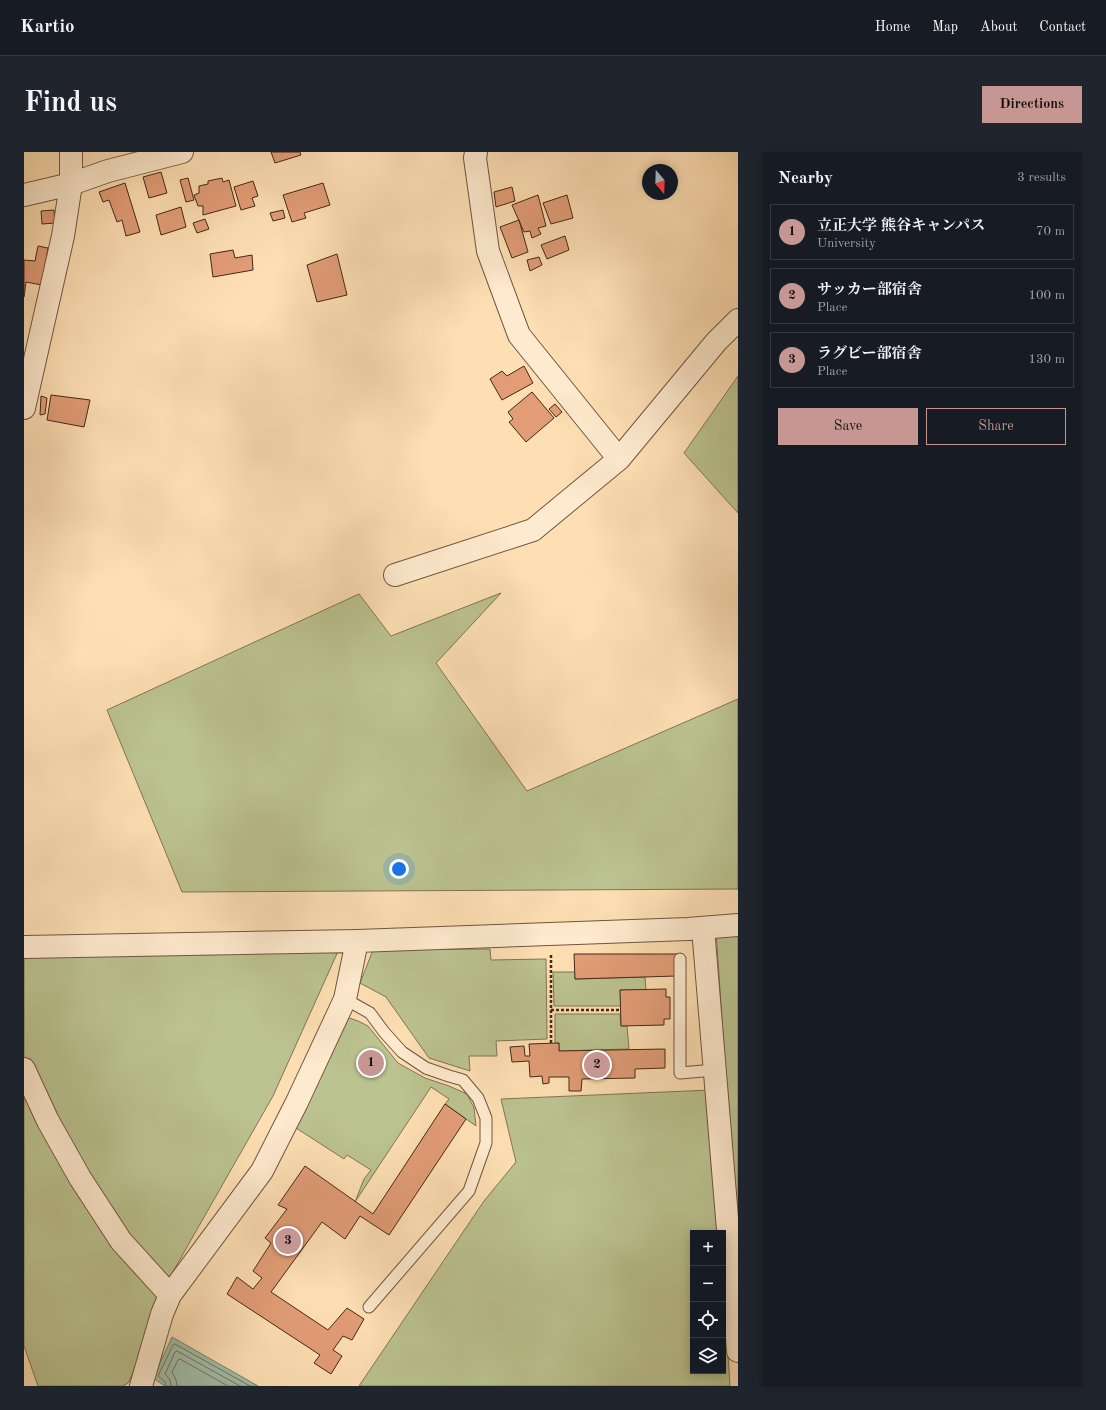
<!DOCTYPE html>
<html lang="en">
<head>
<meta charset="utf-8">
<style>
	body { margin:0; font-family:"Old Standard TT","Noto Serif JP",serif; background:#20242c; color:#f1f3f6 }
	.controls { position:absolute; right:12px; bottom:12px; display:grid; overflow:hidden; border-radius:0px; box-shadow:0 2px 10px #0003 }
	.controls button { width:36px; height:36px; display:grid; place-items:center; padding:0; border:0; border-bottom:1px solid #363941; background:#171b24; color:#f1f3f6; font:20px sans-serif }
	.compass { position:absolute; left:618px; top:12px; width:36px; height:36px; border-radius:50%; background:#171b24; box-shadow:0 2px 10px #0003; rotate:161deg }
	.you { position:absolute; left:375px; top:717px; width:14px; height:14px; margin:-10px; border:3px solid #fff; border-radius:50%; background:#1a73e8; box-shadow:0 0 0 6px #1a73e833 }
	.badge { display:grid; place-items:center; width:26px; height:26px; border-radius:50%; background:#c59692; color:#111; font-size:13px; font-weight:700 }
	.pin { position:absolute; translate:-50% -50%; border:2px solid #fff; box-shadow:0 1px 4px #0006 }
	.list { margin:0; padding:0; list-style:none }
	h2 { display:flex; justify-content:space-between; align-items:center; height:52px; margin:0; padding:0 16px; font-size:17px }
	h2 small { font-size:13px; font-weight:400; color:#9ea1a6 }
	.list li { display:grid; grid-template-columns:26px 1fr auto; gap:12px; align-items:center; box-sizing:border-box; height:56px; margin:0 8px 8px; padding:0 8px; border:1px solid #363941; border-radius:0px }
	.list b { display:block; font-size:15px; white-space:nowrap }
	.list p { margin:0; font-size:13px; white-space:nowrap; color:#9ea1a6 }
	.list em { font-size:13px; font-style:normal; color:#9ea1a6 }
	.actions { display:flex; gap:8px; padding:12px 16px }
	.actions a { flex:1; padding:9px 0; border:1px solid #c59692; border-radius:0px; text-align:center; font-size:14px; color:#c59692 }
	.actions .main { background:#c59692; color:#111 }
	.icon { flex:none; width:22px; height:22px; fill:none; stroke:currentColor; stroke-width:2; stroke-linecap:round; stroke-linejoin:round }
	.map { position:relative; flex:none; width:714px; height:1234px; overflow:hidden; border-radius:0px }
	header { display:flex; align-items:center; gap:24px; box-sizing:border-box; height:56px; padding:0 20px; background:#171b24; border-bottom:1px solid #363941 }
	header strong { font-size:19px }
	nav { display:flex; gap:22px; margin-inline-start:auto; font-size:14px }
	.intro { display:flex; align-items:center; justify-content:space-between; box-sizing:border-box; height:96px; padding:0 24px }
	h1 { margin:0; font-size:28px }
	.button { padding:10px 18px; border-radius:0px; background:#c59692; color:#111; font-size:14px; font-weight:700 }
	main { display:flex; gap:24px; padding:0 24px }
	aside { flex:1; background:#171b24; border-radius:0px; box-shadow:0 2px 10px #0003 }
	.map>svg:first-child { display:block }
	.green { fill:#bbc390; stroke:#807554 }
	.water { fill:#a1bda8; stroke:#7c816e }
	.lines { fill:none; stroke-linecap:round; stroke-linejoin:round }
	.shore { stroke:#727260; stroke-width:1 }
	.building { fill:#e29d77; stroke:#442718 }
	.service-casing { stroke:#72553f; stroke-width:13 }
	.minor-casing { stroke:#72553f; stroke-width:24 }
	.path { stroke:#442718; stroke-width:2.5; stroke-dasharray:3 2; stroke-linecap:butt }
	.service { stroke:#feeace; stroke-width:11 }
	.minor { stroke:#feeace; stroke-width:22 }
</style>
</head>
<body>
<header>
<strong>Kartio</strong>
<nav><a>Home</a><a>Map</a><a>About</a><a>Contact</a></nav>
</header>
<div class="intro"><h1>Find us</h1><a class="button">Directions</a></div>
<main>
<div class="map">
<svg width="714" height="1234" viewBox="0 0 714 1234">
	<rect width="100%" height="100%" fill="#fedfb4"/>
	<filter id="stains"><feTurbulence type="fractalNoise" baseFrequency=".005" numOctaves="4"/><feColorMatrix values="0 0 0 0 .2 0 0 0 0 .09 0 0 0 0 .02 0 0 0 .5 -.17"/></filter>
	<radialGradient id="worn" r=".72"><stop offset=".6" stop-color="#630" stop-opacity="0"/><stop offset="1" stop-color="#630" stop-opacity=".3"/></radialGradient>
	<path class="green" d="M714,224V361L660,301Z
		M477,441L412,511L503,639L714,547V737L158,740L83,558L335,442L367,484Z
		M714,778V1104L692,779Z
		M320,786L249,944L134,1146L123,1191L104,1231L99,1234H14L0,1194V800Z
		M466,797L467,808L522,807L523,887L472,889L473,904H445L446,919L405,906L362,845L336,831L349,798Z
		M529,820H551V827L621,825L622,838H596L597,854H530Z
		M531,862H596L597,874H603L605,897L535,899V891H531Z
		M320,864L334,869L344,874L374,911L401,926L425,934L443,942L450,956L452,974L421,952L425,947L407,935L331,1050L340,1027L347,1018L323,1003L320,1007L269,974Z
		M687,938L696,1081H669V1219H699V1122L706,1234H335L460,1049L492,1010L477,947Z"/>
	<path class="water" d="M148,1185L234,1234H141L129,1226Z"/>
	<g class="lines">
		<path class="shore" d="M142,1234L141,1230L134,1224L149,1193L151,1192L226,1234
			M147,1234L146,1228L141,1222L151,1200L153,1199L216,1234
			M153,1234L152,1228L148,1220L154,1208L156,1207L204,1234"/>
	</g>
	<path class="building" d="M247,0H276L277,3L251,11Z
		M137,20L143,41L125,46L119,25Z
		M164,26L170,48L162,50L156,28Z
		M198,26L199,30L205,28L212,54L179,63V54H174L170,43L175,41V34L184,32V29Z
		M229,29L234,44L228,46L231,54L217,58L210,35Z
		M101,31L116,80L102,84L98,68L93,70L85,48L79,50L75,40Z
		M299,31L306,53L280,61L282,66L268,70L259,43Z
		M488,35L491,49L472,55L470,40Z
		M514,43L522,74L514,76L517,82L508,86L506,79L500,80L488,53Z
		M543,43L549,66L527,72L519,51Z
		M157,55L162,75L137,83L132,63Z
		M30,58L31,71L18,72L17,59Z
		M259,58L261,66L249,69L246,61Z
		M181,67L185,77L173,81L169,71Z
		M495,68L504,100L488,106L476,75Z
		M541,84L545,98L523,107L517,93Z
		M14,94L24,96L18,133L2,130L0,145V108L11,109Z
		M209,98L211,106L228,103L229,118L189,125L186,102Z
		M313,102L323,143L293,150L283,113Z
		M515,105L518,113L506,119L503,108Z
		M500,214L509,231L478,248L466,227L478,219L483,224Z
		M508,240L530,266L502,290L485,270L489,267L484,260Z
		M27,243L66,248L60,275L23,268Z
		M17,244L23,246L21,262L16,263Z
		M531,252L538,260L532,265L525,257Z
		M550,802H653V824L551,827Z
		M642,837V845H646V867H640V873L597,874L596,838Z
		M535,891V899L641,897V916L611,917V926L558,927L557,939H545V925H525V931L519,932L518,924L506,925L505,909L488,910L486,895L500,894L501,904H506L505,892Z
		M421,952L442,967L365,1083L336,1064L321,1087L298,1070L247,1140L304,1178L323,1156L340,1167L328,1188L319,1184L309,1198L318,1204L307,1222L290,1211L296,1203L203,1142L213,1125L229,1137L238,1126L229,1119L247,1091L241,1086L263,1057L254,1053L281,1014L349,1062Z"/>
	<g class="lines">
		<g class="service-casing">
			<path id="service" d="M656,807V921L691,918
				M321,847L346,861L360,880L378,900L402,916L425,924L439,928L454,946L462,966V991L445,1039L345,1155"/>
		</g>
		<g class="minor-casing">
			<path id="minor" d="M452,0L451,6L464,99L495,183L595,307
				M0,43L47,32L84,19L158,0
				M0,256L39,84L47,32V0
				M371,423L509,378L595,307L692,190L714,168
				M679,776L714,1199
				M0,795L333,789L664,777L714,773
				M0,917L24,969L56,1026L97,1089L146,1143
				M117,1234L138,1162L146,1143L238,1019L273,950L321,847L333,789"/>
		</g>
		<path class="path" d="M527,803V891
			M527,858H597"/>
		<use href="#service" class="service"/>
		<use href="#minor" class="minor"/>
	</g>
	<rect width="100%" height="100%" filter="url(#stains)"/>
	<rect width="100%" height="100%" fill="url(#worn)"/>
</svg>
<div class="controls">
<button>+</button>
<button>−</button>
<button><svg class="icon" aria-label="locate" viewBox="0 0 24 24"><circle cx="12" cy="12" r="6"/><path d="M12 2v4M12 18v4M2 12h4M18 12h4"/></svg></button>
<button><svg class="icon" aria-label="layers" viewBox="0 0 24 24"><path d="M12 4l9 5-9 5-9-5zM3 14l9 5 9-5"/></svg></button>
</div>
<svg class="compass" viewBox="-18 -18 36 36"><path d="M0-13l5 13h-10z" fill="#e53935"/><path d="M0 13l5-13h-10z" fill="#9ea1a6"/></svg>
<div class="you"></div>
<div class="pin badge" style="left:347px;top:911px">1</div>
<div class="pin badge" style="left:573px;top:913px">2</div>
<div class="pin badge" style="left:264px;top:1089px">3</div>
</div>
<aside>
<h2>Nearby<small>3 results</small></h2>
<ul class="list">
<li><span class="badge">1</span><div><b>立正大学 熊谷キャンパス</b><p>University</p></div><em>70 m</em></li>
<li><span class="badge">2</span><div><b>サッカー部宿舎</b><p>Place</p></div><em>100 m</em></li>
<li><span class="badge">3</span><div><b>ラグビー部宿舎</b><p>Place</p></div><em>130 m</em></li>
</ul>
<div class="actions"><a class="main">Save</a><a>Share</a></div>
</aside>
</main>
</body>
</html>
